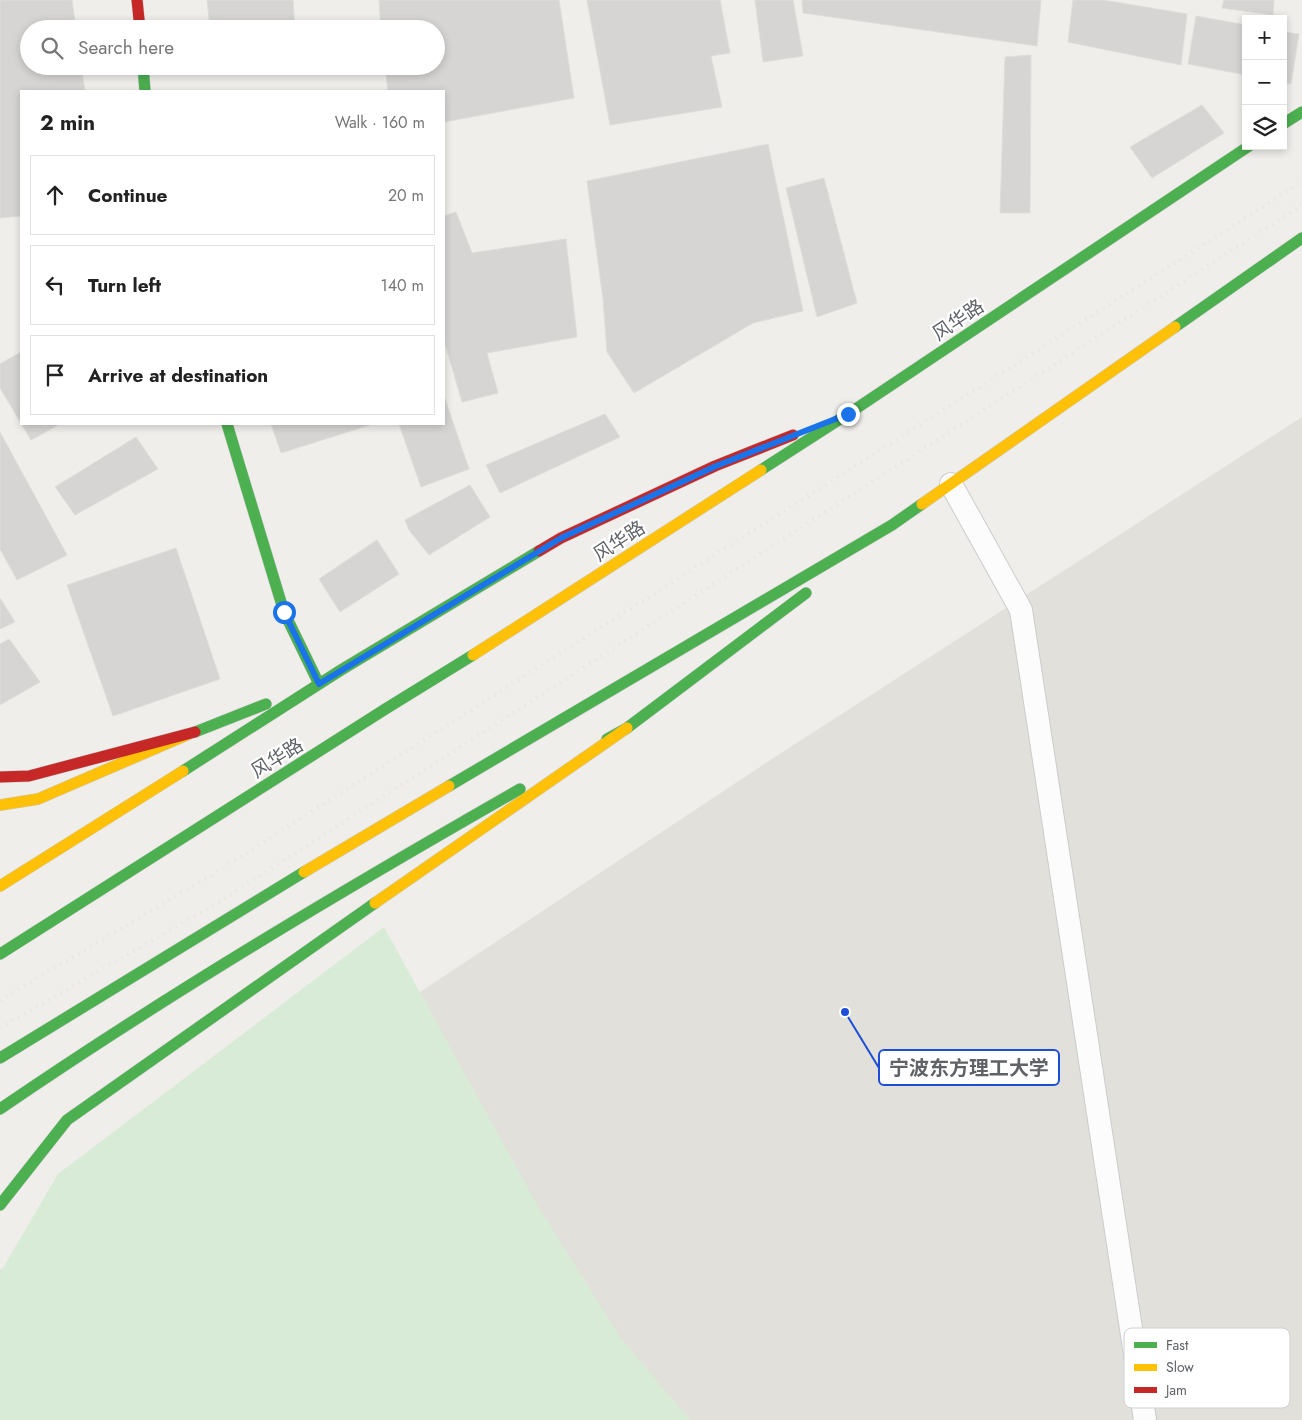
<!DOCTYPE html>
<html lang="en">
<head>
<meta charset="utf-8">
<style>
	body { margin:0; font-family:Jost,"Noto Sans SC",sans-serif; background:#f2f2f2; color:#222 }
	.controls { position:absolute; right:15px; top:15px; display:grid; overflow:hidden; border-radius:0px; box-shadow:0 2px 8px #0003 }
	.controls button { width:45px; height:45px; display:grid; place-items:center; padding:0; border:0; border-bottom:1px solid #e0e0e0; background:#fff; color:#222; font:25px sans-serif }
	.stop { position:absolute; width:15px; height:15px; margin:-11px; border:4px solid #1a73e8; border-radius:50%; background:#fff }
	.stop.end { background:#1a73e8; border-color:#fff; box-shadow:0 1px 5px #0008 }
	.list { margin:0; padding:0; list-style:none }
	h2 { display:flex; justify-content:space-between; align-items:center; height:65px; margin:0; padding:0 20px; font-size:21px }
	h2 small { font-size:16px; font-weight:400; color:#767676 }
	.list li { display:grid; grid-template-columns:32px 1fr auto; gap:15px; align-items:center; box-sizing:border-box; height:80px; margin:0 10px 10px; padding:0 10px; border:1px solid #e0e0e0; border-radius:0px }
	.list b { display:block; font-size:19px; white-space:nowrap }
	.list em { font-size:16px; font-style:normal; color:#767676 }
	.icon { flex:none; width:28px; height:28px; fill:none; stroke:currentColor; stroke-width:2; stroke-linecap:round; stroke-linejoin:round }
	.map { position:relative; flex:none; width:1302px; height:1420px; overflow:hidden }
	.search { position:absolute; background:#fff; box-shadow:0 2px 8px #0003; left:20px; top:20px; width:425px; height:55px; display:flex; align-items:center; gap:12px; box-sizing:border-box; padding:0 18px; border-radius:28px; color:#767676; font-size:19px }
	.panel { position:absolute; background:#fff; box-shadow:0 2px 8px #0003; left:20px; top:90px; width:425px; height:335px; border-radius:0px }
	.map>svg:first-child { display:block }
	.education { fill:#e2e0da }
	.green { fill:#d8ebd6 }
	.building { fill:#d6d5d3; stroke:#deddd9 }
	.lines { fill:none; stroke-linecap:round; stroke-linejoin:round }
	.street-casing { stroke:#cbcccc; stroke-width:24 }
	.fast-casing { stroke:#cacacb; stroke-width:12 }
	.slow-casing { stroke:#cacacb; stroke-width:12 }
	.jam-casing { stroke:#cacacb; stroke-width:12 }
	.street { stroke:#fdfcfc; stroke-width:22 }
	.fast { stroke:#4caf50; stroke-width:11 }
	.slow { stroke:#ffc107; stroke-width:11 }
	.jam { stroke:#c62828; stroke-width:11 }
	.rail { stroke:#e4e4e4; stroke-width:4; stroke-dasharray:1 6; stroke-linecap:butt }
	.route { stroke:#1a73e8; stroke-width:6 }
	.labels { text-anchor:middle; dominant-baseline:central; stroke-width:4.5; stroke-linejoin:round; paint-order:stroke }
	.street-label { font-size:19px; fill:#5f6368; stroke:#fff }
	.key { fill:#fff; stroke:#cfd0d2; stroke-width:1 }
	.key-label { font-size:14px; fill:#5f6368 }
	.leader { fill:none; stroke:#1d4ed8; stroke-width:2 }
	.callout-dot { fill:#1d4ed8; stroke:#fff; stroke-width:2 }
	.callout { fill:#fff; stroke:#1d4ed8; stroke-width:2 }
	.callout-label { font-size:20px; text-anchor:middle; font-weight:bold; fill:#5f6368 }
</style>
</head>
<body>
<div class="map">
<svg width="1302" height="1420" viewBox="0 0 1302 1420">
	<rect width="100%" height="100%" fill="#efeeea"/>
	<path class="education" d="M1302,417V1420H0V1270L778,755Z"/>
	<path class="green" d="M384,927L536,1203L620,1337L690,1420H0V1273L58,1174Z"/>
	<path class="building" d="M0,0H72L76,29H29V66H81L85,91H21V216L0,218Z
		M207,0H293L295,29H210Z
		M379,0H559L574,98L444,122V91H388L385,66H436V29H381Z
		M587,0H720L730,53L711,56L722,107L610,125Z
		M755,0H793L803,56L763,62Z
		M802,0H1041L1037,46L803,13Z
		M1073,0H1103L1187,14L1181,65L1068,42Z
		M1224,0H1274L1273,15L1222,8Z
		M1196,16L1246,25V75L1188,64Z
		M1283,32L1299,34L1291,84L1283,82Z
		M1031,55L1030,213H1000L1005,57Z
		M1202,105L1224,133L1152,178L1130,147Z
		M768,144L803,311L753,323L634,393L607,352L603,299L587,181Z
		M824,178L857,303L817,317L786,188Z
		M456,212L472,253L566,239L577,337L487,353L498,393L462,402L444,340V216Z
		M21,352V424H60L31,440L0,388V364Z
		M444,396L469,469L421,487L399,424H444Z
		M605,414L620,437L500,493L486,465Z
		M271,424H373L281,453Z
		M0,432L67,555L17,580L0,549Z
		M136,437L158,469L75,515L55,487Z
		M470,485L490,517L429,555L409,530L405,520Z
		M377,540L399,574L340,612L319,579Z
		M176,548L220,679L113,716L67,585Z
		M0,598L15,622L0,629Z
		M9,639L40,682L0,705V644Z"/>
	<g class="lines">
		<g class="street-casing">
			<path id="street" d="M951,484L1021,610L1145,1420"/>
		</g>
		<g class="fast-casing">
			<path id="fast" d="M143,66L145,91
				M1283,124L1302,112
				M1175,327L1302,238
				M227,424L284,612L319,684
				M761,470L848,414L1249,146
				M195,732L266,704
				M607,739L627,728L806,593
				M183,771L341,670L539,551
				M449,786L892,525L922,504
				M0,954L387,708L473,655
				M0,1058L304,872
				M0,1109C168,994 343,890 520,789
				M0,1205L67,1120L375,903"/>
		</g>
		<g class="slow-casing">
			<path id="slow" d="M922,504L1175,327
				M473,655L761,470
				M0,805L38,799L189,734
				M304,872L449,786
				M0,886L183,771
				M375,903L627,728"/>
		</g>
		<g class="jam-casing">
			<path id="jam" d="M137,0L140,29
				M539,551L561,538L715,466L793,435
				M0,777L29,776L195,732"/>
		</g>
		<use href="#street" class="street"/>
		<use href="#fast" class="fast"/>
		<use href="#slow" class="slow"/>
		<use href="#jam" class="jam"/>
		<path class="rail" d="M0,1000L210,876L1302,182
			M0,1028L224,899L1302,205"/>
	</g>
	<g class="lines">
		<path class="route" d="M284,612L319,684L561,538L716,466L848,414"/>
	</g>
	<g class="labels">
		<g class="street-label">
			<text transform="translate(958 320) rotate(-34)">风华路</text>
			<text transform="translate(619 541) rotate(-33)">风华路</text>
			<text transform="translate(277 758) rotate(-32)">风华路</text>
		</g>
	</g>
	<rect x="1124" y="1328" width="166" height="80" rx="8" class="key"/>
	<rect x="1134" y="1342" width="23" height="6" fill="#4caf50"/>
	<rect x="1134" y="1364" width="23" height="7" fill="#ffc107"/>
	<rect x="1134" y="1387" width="23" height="6" fill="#c62828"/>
	<g class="key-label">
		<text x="1166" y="1350">Fast</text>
		<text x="1166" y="1372">Slow</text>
		<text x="1166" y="1395">Jam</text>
	</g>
	<path class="leader" d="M845 1012L879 1068"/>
	<circle class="callout-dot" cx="845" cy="1012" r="5"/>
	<rect class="callout" x="879" y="1050" width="180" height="35" rx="5"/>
	<g class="callout-label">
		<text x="969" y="1075">宁波东方理工大学</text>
	</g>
</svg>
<div class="controls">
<button>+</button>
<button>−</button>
<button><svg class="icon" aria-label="layers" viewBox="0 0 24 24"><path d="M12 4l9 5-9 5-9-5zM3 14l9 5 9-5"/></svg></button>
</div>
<div class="stop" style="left:284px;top:612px"></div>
<div class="stop end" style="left:848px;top:414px"></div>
<div class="search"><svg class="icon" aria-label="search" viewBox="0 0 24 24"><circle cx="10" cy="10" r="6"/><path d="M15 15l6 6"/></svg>Search here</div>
<section class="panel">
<h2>2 min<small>Walk · 160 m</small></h2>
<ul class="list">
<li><svg class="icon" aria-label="ahead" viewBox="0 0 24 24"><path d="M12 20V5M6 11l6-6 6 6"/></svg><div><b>Continue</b></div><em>20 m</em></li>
<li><svg class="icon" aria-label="left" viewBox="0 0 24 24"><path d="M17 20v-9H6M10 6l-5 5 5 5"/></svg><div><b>Turn left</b></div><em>140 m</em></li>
<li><svg class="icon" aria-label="arrive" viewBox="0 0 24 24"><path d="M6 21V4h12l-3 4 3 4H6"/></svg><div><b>Arrive at destination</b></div></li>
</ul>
</section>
</div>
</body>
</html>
